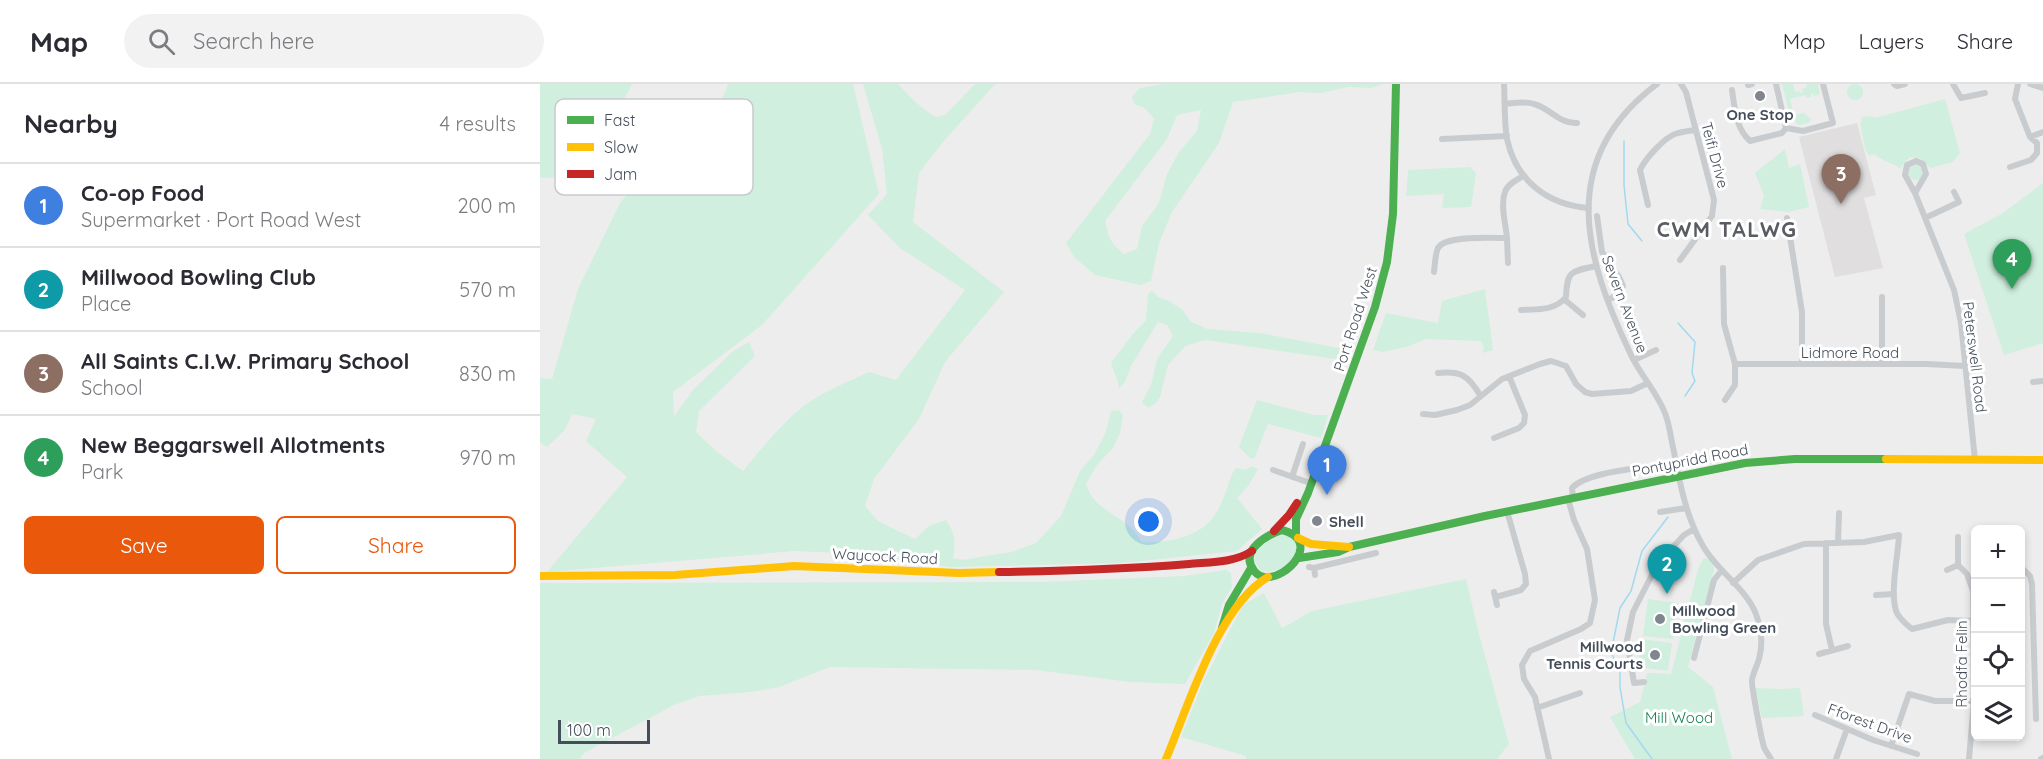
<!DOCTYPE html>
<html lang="en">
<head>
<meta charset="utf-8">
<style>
	body { margin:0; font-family:Quicksand,sans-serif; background:#f2f2f3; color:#2b2b33 }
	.controls { position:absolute; right:18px; bottom:18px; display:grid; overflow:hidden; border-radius:9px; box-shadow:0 3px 9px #0003 }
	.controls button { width:54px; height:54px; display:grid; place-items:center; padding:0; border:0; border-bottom:2px solid #e1e1e2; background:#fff; color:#2b2b33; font:30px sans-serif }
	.scale { position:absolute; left:18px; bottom:15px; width:92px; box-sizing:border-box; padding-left:6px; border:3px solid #444e5b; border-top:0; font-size:16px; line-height:21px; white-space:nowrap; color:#444e5b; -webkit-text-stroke:4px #fff; paint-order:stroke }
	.you { position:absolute; left:609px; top:438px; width:21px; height:21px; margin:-15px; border:4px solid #fff; border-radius:50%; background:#1a73e8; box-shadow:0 0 0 9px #1a73e833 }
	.badge { display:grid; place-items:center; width:39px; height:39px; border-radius:50%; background:#ea580c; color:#fff; font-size:20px; font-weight:700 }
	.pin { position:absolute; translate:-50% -50px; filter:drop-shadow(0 2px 3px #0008) }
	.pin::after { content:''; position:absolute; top:32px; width:21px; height:18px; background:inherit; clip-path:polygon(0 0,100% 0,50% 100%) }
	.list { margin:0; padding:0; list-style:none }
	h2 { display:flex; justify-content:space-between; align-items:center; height:78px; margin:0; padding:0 24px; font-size:26px }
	h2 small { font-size:20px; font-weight:400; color:#7c7c81 }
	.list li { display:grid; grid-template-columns:39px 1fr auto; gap:18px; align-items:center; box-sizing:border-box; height:84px; padding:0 24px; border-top:2px solid #e1e1e2 }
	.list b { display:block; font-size:22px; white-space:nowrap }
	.list p { margin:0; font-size:20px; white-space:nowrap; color:#7c7c81 }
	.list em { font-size:20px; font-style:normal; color:#7c7c81 }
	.actions { display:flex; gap:12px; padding:18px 24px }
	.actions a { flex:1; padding:14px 0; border:2px solid #ea580c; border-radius:9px; text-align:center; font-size:21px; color:#ea580c }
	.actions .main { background:#ea580c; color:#fff }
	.icon { flex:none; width:33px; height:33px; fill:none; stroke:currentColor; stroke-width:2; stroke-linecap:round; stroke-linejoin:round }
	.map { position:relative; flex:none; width:1503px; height:675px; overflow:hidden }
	header { display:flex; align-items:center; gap:36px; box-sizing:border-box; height:84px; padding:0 30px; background:#fff; border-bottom:2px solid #e1e1e2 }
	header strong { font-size:28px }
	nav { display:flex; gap:33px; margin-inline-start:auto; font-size:21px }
	.search { width:420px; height:54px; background:#f2f2f3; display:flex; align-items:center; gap:15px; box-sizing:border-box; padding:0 21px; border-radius:33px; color:#7c7c81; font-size:22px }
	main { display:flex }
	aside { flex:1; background:#fff }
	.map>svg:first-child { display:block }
	.education { fill:#e0dedf }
	.green { fill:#d0efde; fill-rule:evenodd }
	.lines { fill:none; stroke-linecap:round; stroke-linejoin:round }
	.stream { stroke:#a2d9ef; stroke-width:1.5 }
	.street { stroke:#c9cccf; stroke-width:6 }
	.fast { stroke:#4caf50; stroke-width:8 }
	.slow { stroke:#ffc107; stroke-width:8 }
	.jam { stroke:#c62828; stroke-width:8 }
	.poi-dot { fill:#80868e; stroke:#fff; stroke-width:2 }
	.labels { text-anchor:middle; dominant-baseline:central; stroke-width:6; stroke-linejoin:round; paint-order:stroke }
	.poi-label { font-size:15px; font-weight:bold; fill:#444e5b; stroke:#fff; text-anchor:start }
	.street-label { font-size:15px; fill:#444e5b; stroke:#fff }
	.park-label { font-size:15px; fill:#127f50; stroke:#fff }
	.district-label { font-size:21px; font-weight:bold; letter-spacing:1.5px; fill:#595c62; stroke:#fff }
	.key { fill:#fff; stroke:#c7cace; stroke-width:1.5 }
	.key-label { font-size:16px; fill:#444e5b }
</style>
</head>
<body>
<header>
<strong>Map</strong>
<div class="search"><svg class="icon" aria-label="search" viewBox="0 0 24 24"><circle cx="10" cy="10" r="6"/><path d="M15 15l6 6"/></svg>Search here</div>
<nav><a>Map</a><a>Layers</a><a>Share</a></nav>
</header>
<main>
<aside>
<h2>Nearby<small>4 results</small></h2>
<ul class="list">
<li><span class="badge" style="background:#3f7fe0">1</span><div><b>Co-op Food</b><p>Supermarket · Port Road West</p></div><em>200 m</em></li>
<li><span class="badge" style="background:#0f9aa8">2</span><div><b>Millwood Bowling Club</b><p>Place</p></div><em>570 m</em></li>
<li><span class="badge" style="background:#8d6e63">3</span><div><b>All Saints C.I.W. Primary School</b><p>School</p></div><em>830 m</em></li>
<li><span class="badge" style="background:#2e9e5b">4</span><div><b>New Beggarswell Allotments</b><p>Park</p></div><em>970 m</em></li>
</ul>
<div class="actions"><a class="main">Save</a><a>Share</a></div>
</aside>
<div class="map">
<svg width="1503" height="675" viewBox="0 0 1503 675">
	<rect width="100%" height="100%" fill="#eeeded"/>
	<path class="education" d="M1317,39L1336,111L1324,114L1343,184L1295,193L1259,53Z"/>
	<path class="green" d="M0,0H92L44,93L0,94Z
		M188,0H313L339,110L222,241L133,308L134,332L154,305L192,268L209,258L215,272L159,327L156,348L176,367L203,387C221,365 243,338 265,321C285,307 307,298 329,288L356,296L425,206L360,164L328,131L347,110L342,65L323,0H358C369,11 381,25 396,33L405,31L435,0H455L403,58L379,89L373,138L464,208L405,278L379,335L334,395L325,422L338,437L375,455L389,442L406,436C415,448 416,460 413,474L423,476L440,473L471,468L496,459L521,432L540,387L554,371L566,348L571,327L579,326L583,331L580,349L573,364L556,382L546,400C554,429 590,432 601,458C630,459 665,453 679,424C685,412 688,400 693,388L696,384L706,386L712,382L718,385L709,401L697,414L722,445L697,467L582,479L410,483L301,469L255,467L7,488L87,393L46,357L56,335L32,330L25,346L7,363L0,358V294L12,295L38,205L81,117L175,34Z
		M624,0H843L831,4L808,3L781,9L760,8L693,18L679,59L632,128L619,159L611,197L600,201L555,191L534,173L526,159L610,50L614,35L605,24L594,20L592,13L600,4ZM661,26L657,47L639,68L627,90L619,119L602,142L597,165L584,170C571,160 568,152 565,137L627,55L637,31Z
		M1242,0H1253L1255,8L1259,7L1260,9L1263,8L1262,5L1267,3L1266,0H1278L1280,10L1274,12L1273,9L1271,10V13L1266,14L1265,11L1250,15L1253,27L1249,28Z
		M1307 8a8 8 0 1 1 16 0a8 8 0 1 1-16 0Z
		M1405,15L1420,69L1413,78L1390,84L1381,75L1370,73L1360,84C1351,78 1342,77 1334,70L1329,72L1325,65L1320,38L1322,37L1321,33L1331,32L1335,34Z
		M1264,29L1271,35L1269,39L1258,41L1252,34L1255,31Z
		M1245,65L1249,84L1260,80L1269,123L1249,128L1220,125L1224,112L1215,89Z
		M1368 88a8 8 0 1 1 16 0a8 8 0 1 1-16 0Z
		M930,83L936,89L931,123L902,124L904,110L866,112L868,86Z
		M1503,99V259L1464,271L1424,150L1463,129Z
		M945,205L953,266L942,269L944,263L941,257L886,255L866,263L843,268L833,266L846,229L898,239L902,217Z
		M612,207L618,213L629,217L643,226L650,237L667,245L720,249L804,265L807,273L802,276L665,256L645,262L628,281L620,313L616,319L608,324L602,318L611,301L617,275L633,252L627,241L618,238L591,282L585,298L579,304C578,294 573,288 571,278C584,264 591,249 606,237L608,210Z
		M717,316L774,331H788L781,354L728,340L714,375L710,374L699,363Z
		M741,451L753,454C766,472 738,492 721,487L714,477C715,463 729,455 741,451Z
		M1168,474L1173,480L1174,486L1148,583L1173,603L1192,675H1095L1070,633L1100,618L1107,589L1131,590L1158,485L1163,475Z
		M686,486L691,489L692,503L682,520L674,549L645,600L590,598L496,586L290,583L239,603L211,608L159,612L134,621L44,669L40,675H0V499L501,498L644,492Z
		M926,495L939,550L969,660L957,675H706V672L641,653L664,596L703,521L724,509L742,544L772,527Z
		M1108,515L1138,519L1133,555L1103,552Z
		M1101,555L1132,559L1128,587L1098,583Z
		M1215,604L1242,605L1260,604L1264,632L1222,634Z"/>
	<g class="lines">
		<path class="stream" d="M1084,57V101L1088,140L1102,157
			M1138,239L1155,258L1152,289L1155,297L1145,312
			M1112,675L1086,639L1080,603V585L1071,569L1080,524L1091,507L1102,467L1128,433"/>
		<path class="street" d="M964,0C965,18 964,38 967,55C976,97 1008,121 1049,124
			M1117,0C1015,76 1045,175 1092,273C1102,293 1119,311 1126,332C1130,343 1131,356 1134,368C1140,400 1146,433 1163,462C1177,487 1206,504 1216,530C1221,544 1223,561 1219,575C1217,582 1213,589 1212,596C1211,600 1222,658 1224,663C1225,667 1229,671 1231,675
			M1236,0L1246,44
			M1354,0L1357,2L1365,0
			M1413,0L1421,14L1445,9
			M1490,0L1503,4
			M1208,1L1212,0
			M1192,6C1195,25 1195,43 1210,57L1242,49L1246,44L1263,47L1293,39L1283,0
			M965,20C974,19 985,17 994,20C1010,24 1019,40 1037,39
			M1490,53L1503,48
			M902,55L967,52
			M1470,83L1491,76L1497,69V59L1490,53L1475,15L1478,0
			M1375,109L1386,90L1383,80L1376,77L1367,81L1365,91L1375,109L1414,206L1421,239L1435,376
			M1108,121L1100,86C1105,75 1124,54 1135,50C1141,48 1149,47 1155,46
			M1057,132L1062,168L1079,193L1083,202L1079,210L1068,216
			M1247,134L1262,228V280
			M1385,134L1419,118L1414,108
			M967,154L968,179
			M1140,176L1172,132L1174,116L1146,8L1141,0
			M1183,184L1184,240L1195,280V301L1185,316
			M894,188C895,181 895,170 898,164C905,151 953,154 967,154C966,141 960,121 965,108C967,100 977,96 983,92
			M1025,216L1043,231
			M981,226C997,225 1015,227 1026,213C1027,187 1031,187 1056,182
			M1094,276L1116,266
			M1342,279V213
			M1195,280H1386L1425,282
			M898,289C921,287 928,291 940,311
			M1493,298L1503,297
			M883,330L895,331L917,326L930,321L962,295L1000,280L1011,277L1026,282L1036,300L1045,308L1052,310L1091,307L1108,299
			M954,354L979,344L984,339L985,331L969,292
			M733,386L770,399
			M752,393L763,360
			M1033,414L1032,404C1047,388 1096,385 1118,381
			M1120,428L1146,424
			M1418,453V481L1427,490L1433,507L1434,617L1429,675
			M1298,458L1299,429
			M1286,459V540L1292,566
			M1480,482L1490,492L1492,500L1496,635
			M769,483L774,484L775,491
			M774,484L836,469
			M1407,486L1418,481
			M1193,499L1218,476L1264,460L1324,458L1359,451C1358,473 1350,506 1356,527C1359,535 1366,540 1372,545L1408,536L1433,537
			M954,508L957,521
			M1336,511L1354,510
			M956,513L981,506L986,500L985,490L967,427
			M1279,570L1308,562
			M1154,574L1174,496L1182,486
			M1104,598L1094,599L1087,556L1093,528L1118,479L1144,451L1154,445
			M997,624L1040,609
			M1275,631L1333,656L1377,670
			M1351,662L1369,610L1395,617H1434
			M1009,675L995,613L984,595L982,581L990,567L1041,545L1050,539L1055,516L1047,465L1034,436L1028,415
			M1296,675L1307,645
			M1501,675L1503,674"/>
		<path class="fast" d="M742,446C782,456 748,496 724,493C719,492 715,489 713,485C700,466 727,451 742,446Z
			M756,451V435L768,409L835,223L847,178L853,130L856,0
			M759,474L798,468L809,463L945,432L1205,379L1255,375H1346
			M682,544L689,521L711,484"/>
		<path class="slow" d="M1346,375L1503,376
			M758,454L771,460L809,463
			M0,492L135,491L254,482L419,489L459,488
			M626,675C648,623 678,522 728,493"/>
		<path class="jam" d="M734,447L749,431L757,419
			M459,488C523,487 586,485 649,480C670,478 694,479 712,467"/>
	</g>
	<g class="poi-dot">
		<circle cx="1220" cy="12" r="6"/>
		<circle cx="777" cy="437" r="6"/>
		<circle cx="1120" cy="535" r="6"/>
		<circle cx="1115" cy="571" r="6"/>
	</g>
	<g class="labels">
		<g class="poi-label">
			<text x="1220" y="30" text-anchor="middle">One Stop</text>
			<text x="789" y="437">Shell</text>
			<text x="1132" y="526">Millwood<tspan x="1132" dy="17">Bowling Green</tspan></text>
			<text x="1103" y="562" text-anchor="end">Millwood<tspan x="1103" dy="17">Tennis Courts</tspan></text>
		</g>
		<g class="street-label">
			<text transform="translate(1175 71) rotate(75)">Teifi Drive</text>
			<text transform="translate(1085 220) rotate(69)">Severn Avenue</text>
			<text transform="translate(815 235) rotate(-72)">Port Road West</text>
			<text x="1310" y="268">Lidmore Road</text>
			<text transform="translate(1435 273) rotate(83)">Peterswell Road</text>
			<text transform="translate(1150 376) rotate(-11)">Pontypridd Road</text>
			<text transform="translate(345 472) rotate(3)">Waycock Road</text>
			<text transform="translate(1421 580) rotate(-90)">Rhodfa Felin</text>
			<text transform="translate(1330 639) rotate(20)">Fforest Drive</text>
		</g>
		<g class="park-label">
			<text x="1139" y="633">Mill Wood</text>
		</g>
		<g class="district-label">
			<text x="1187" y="145">CWM TALWG</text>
		</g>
	</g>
	<rect x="15" y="15" width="198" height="96" rx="9" class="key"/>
	<rect x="27" y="32" width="27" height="8" fill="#4caf50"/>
	<rect x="27" y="59" width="27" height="8" fill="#ffc107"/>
	<rect x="27" y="86" width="27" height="8" fill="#c62828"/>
	<g class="key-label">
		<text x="64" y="42">Fast</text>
		<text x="64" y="69">Slow</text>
		<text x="64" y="96">Jam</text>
	</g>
</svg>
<div class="controls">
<button>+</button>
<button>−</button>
<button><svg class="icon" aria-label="locate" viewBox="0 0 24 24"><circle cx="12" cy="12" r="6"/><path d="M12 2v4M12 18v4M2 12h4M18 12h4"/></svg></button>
<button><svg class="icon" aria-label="layers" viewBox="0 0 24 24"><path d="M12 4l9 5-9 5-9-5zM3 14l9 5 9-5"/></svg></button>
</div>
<div class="scale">100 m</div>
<div class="you"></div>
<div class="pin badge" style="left:787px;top:411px;background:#3f7fe0">1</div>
<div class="pin badge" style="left:1127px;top:510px;background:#0f9aa8">2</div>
<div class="pin badge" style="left:1301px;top:120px;background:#8d6e63">3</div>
<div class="pin badge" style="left:1472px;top:205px;background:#2e9e5b">4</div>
</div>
</main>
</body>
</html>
